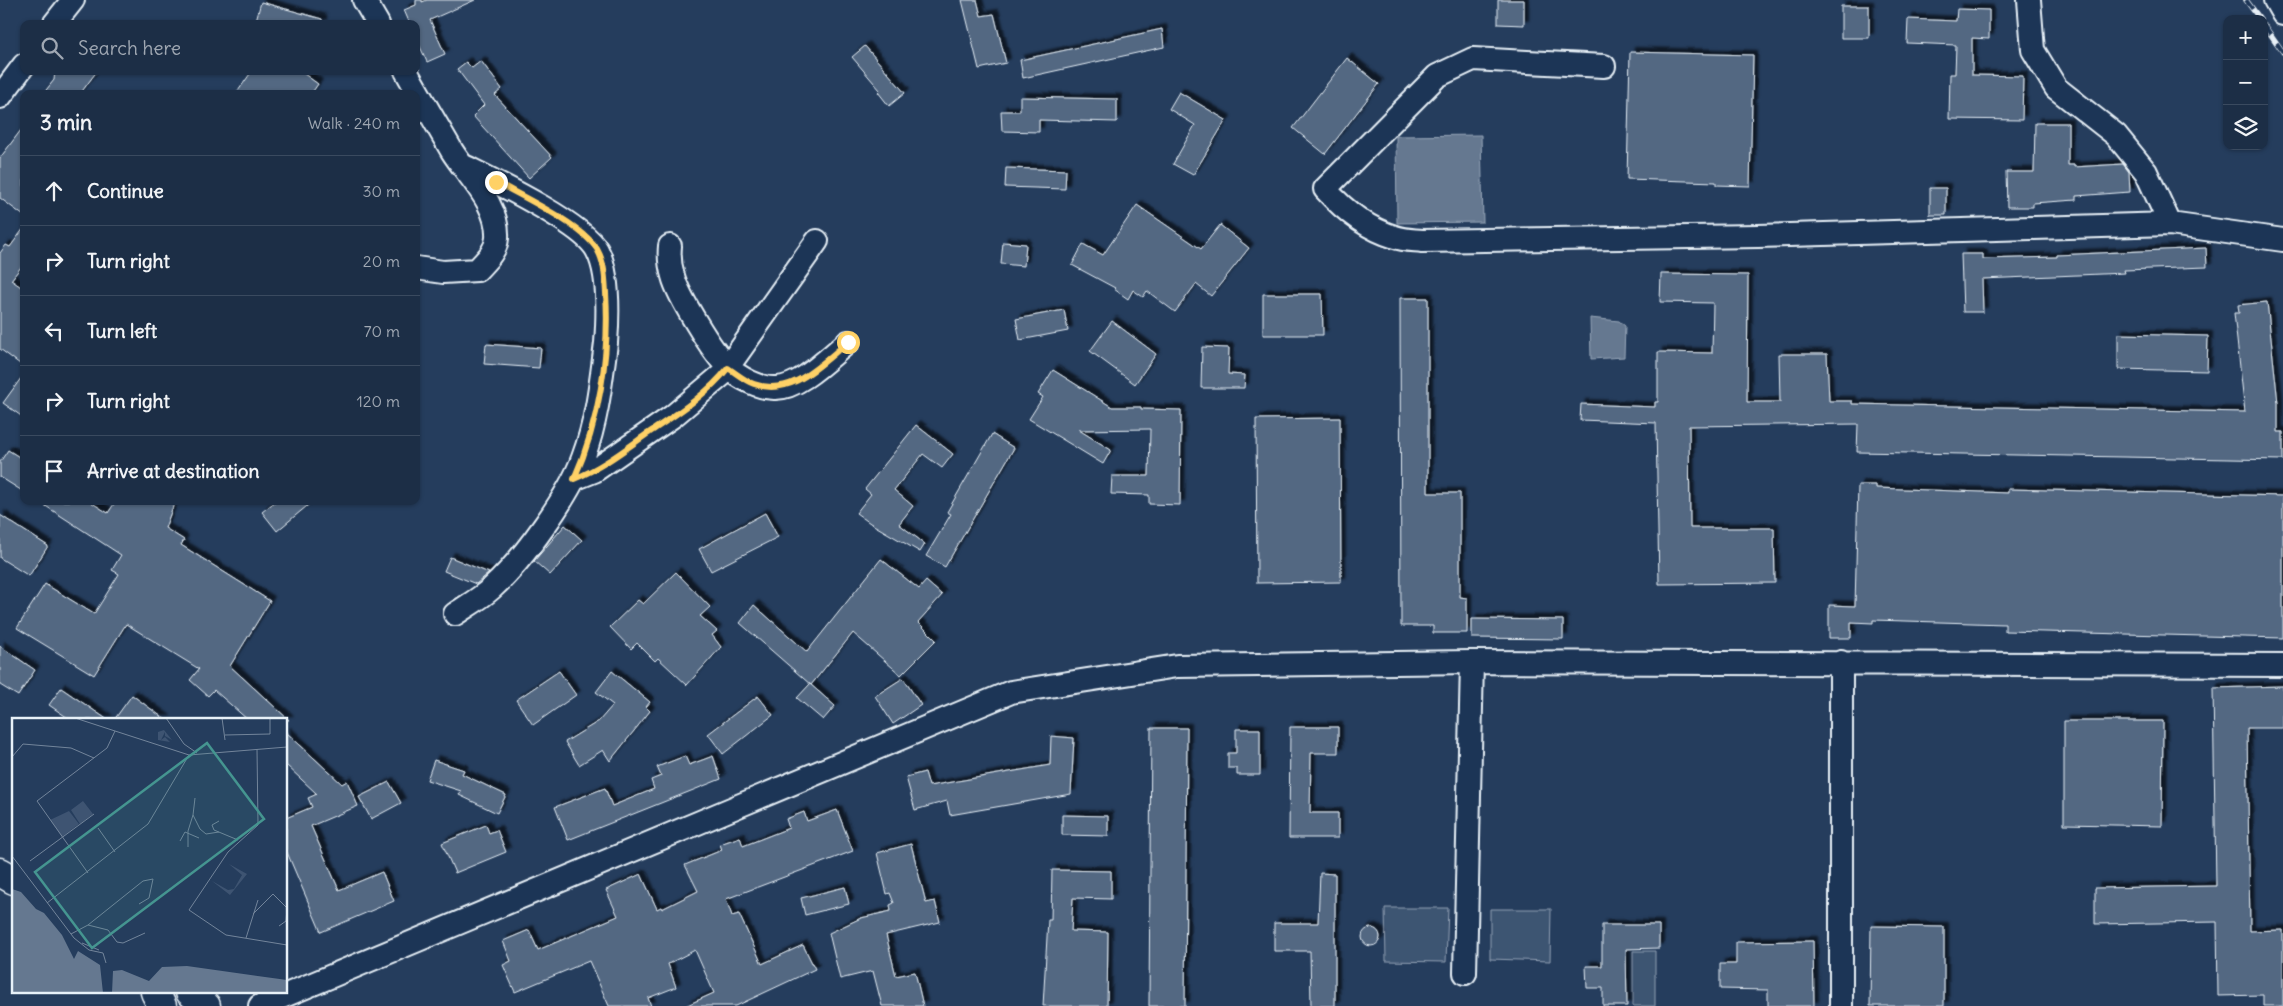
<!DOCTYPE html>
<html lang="en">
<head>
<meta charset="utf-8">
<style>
	body { margin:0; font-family:Delius,sans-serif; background:#293a51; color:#f1f3f6 }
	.controls { position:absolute; right:15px; top:15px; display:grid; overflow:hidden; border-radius:10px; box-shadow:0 1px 4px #0004 }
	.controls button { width:45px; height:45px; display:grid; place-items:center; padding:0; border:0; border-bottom:1px solid #3a4a5f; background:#1c2e46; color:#f1f3f6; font:25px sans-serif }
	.stop { position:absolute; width:15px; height:15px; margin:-11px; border:4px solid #ffd166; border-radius:50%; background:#fff }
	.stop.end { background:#ffd166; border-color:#fff; box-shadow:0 1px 5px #0008 }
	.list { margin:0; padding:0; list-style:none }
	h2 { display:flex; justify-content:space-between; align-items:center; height:65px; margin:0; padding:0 20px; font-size:21px }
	h2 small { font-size:16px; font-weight:400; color:#a0a8b3 }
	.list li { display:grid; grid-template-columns:32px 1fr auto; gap:15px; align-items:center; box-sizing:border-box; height:70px; padding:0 20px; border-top:1px solid #3a4a5f }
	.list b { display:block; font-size:19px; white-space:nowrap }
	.list em { font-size:16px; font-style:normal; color:#a0a8b3 }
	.icon { flex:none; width:28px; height:28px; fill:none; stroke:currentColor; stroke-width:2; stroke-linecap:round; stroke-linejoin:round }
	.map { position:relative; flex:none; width:2283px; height:1006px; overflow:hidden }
	.search { position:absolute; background:#1c2e46; box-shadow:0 1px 4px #0004; left:20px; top:20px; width:400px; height:55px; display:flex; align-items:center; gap:12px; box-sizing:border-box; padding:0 18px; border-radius:10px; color:#a0a8b3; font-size:19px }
	.panel { position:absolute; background:#1c2e46; box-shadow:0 1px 4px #0004; left:20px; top:90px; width:400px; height:415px; border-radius:10px }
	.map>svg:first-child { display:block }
	.green { fill:#3e5472; stroke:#93a2b5 }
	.water { fill:#657890; stroke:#99a8ba }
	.building { fill:#536782; stroke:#e8f1f8; filter:url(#shadow) }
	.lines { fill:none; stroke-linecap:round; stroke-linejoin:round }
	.minor-casing { stroke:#e8f1f8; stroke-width:26 }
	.tertiary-casing { stroke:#e8f1f8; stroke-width:31 }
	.primary-casing { stroke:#e8f1f8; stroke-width:31 }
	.minor { stroke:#1d3557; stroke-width:22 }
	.tertiary { stroke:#1d3557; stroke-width:28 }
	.primary { stroke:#1d3557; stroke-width:28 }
	.rail-casing { stroke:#e8f1f8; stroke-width:5.5 }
	.rail { stroke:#1d3557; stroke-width:4; stroke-dasharray:11; stroke-linecap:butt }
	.route { stroke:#ffd166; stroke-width:6 }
	.inset-road { fill:none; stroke:#73859b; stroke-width:1 }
	.view { fill:#459590; fill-opacity:0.15; stroke:#459590; stroke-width:2.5 }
	.inset-edge { fill:none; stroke:#e8f1f8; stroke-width:2.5 }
</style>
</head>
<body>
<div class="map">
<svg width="2283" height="1006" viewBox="0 0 2283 1006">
	<defs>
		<filter id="shadow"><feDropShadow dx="4.5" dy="-4.5" stdDeviation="1" flood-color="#0009"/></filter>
	</defs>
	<rect width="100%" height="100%" fill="#253d5d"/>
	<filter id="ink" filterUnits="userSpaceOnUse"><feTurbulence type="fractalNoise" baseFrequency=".02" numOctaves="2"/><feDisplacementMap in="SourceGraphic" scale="10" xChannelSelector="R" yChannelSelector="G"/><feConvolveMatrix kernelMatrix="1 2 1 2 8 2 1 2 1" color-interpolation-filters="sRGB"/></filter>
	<g filter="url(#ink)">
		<path class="green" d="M1385,908H1448L1446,962L1386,961Z
			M1490,909H1551L1550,961L1490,959Z
			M1633,951H1655V1006H1633Z"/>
		<path class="water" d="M1481,135L1483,222L1397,223L1396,136Z
			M1590,318L1619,321L1625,326L1624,357L1591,359Z"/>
		<path class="building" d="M416,0H422V2L427,0H475L430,20L445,54L427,62L416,38V24H410L404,10L416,5Z
			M962,0H977L981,16L994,14L1006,63L979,69Z
			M1498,0H1524V25L1498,24Z
			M261,2L322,19V24H255Z
			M1841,6H1869V38H1841Z
			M1957,9L1989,10V39L1972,38V75L2023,76L2022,120L1949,119L1950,74H1955L1956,45L1907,43L1908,19L1956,21Z
			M1162,29L1164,47L1023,78L1020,60Z
			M865,46L905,93L889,106L878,92L880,90L852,57Z
			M1630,52L1753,55L1750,186L1716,185V182L1627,179Z
			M1347,58L1379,84L1325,154L1293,128Z
			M481,61L502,89L495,95L552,157L529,178L473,116L484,105L457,69L466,62L472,68Z
			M55,71H97L80,94H43L54,80Z
			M252,71H300L318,84L311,94H236Z
			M1179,92L1226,120L1193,175L1173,164L1195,125L1169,109Z
			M1020,97L1117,99V122L1039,120V132L1002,131L1001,111H1020Z
			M2035,123H2068V165H2074V167L2123,164L2129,172L2130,192L2076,196V200L2033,203V207H2007L2006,172H2034Z
			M24,126V216L0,198V158Z
			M1006,168L1066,170L1065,189L1005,187Z
			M1930,188H1946V215H1930Z
			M1137,205L1201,249L1220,225L1249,248L1211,296L1196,284L1175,312L1147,291L1143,297L1133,290L1128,299L1114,289L1115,288L1072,265L1083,244L1103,255Z
			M24,228V263L11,280L24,289V367L0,349V253L6,245L10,247Z
			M1003,242L1026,244L1024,266L1001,264Z
			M2206,248L2207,267L2124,270L2125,273L1982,279L1983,312H1963L1961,254H1983V259L2057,257V255Z
			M1661,274L1748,275L1747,402H1780L1779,354H1827L1829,401H1852V404L2245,412L2234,313H2239L2238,305L2267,302L2278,403V432H2283V460L1857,452L1858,424L1689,426L1690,528H1774L1775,583L1659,584L1656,423L1580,420L1581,404L1655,407V402H1658V352L1712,353L1713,303L1660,302Z
			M1263,294H1322L1323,335H1263Z
			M1400,298H1428V493H1460V597L1467,598V633H1433V626H1401Z
			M1064,310L1068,331L1020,340L1016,319Z
			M1112,321L1156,354L1135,384L1090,351Z
			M2118,334L2208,336L2207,371L2118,369Z
			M486,344L541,348L539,368L484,364Z
			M1202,347L1229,348L1228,374L1245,375L1244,388H1201Z
			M1053,370L1112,407H1141V409L1181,410L1180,505L1149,504V495L1111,494L1112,476H1149L1150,429L1079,430L1111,450L1103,464L1029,419L1043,397L1038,394Z
			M24,374V418L3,403Z
			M1340,418L1341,582L1257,583L1256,419Z
			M916,425L953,454L942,468L923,454L894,490L913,506L899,524L925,544L920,552L870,523L856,513L871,494L865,489Z
			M992,434L1014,448L945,567L926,556L951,514L947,512Z
			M8,450L24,460V492L0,477V462Z
			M1858,485H1876V488L2008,493V489L2283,496V638L2005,631V624L1873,620V623L1851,622V638H1829V605L1855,606Z
			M38,501H89L108,513L116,501H175L165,528L184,540L181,545L270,601L230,666L289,720H248L214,690L208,696L190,680L199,669L126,624L94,675L17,628L45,584L94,614L119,574L112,570L121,555Z
			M276,501H313L277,531L262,512Z
			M765,513L778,537L711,571L699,549Z
			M0,515L48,546L29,576L0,558Z
			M565,525L582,540L550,575L534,561Z
			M450,557L489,573L476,584L444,571Z
			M881,559L919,589L926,581L942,595L918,622L936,640L901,675L853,633L811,685L740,623L754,605L807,652Z
			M676,572L710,607L700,616L717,631L712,635L721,647L687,685L658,658L655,661L637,643L631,649L610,627L638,600L643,604Z
			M1472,619L1563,620V639L1472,638Z
			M0,646L35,670L18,696L0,685Z
			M559,671L576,695L533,725L516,700Z
			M612,671L650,702L646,707L650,711L610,761L603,750L579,765L565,742L599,721L613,705L596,692Z
			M903,678L921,705L893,724L875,696Z
			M810,684L835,706L823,720L797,698Z
			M2283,686V728H2247L2250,931L2283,930V1006H2263V995L2218,996L2217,922L2095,924V888L2216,886L2213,688Z
			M61,688L108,720H71L49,705Z
			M132,695L166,720H114Z
			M758,696L773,715L723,754L708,734Z
			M2064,721H2163L2162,826L2064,824Z
			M1290,727H1338V753H1311L1310,813H1338V838H1289Z
			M1151,728H1187L1185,1006H1149Z
			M1236,729H1260V775H1237V768H1228V753H1236Z
			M286,732L342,784L347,781L358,806L311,826L339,890L382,872L394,901L321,932L286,850V818L312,807L308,798L317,794L286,765Z
			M1051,736L1074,738L1071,794L950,815L947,801L915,810L906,777L925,772L929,786L1050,765Z
			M685,756L689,765L713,756L721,779L568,840L555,807L605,788L612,806L654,789L651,780L661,776L657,767Z
			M434,760L464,770L462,774L506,795L497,813L459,795L461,791L427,780Z
			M389,782L401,803L371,819L359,797Z
			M837,810L853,851L726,899L732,916L739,914L762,964L803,945L815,969L736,1006H685L714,993L695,950L668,964L676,987L648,998L651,1006H609L589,961L515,992L503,965L511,961L503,941L529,930L538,950L618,916L606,890L641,874L657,909L661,907L662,909L698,891L685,865L722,850L720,844L740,837L743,846L789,828L786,819L804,812L807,821Z
			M1062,815L1108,816V836L1062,835Z
			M486,825L489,833L497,830L506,852L455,873L442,843Z
			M911,844L926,903L935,901L940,922L886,935L896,976L915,972L923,1006H882L873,971L840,979L829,933L861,918L891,911L890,905L894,903L890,893L887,894L877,853Z
			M1052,870L1111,871V899L1073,898L1071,931L1108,932L1107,1006H1043L1048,920H1051Z
			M1320,873L1335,874V1006H1311L1310,951H1274V923H1318Z
			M845,887L849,904L805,915L801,898Z
			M1602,925H1659V948L1626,949L1627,1006H1603V988H1587L1586,966H1602Z
			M1871,926L1944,927V1006H1870Z
			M1362 937a9 9 0 1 1 18 0a9 9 0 1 1-18 0Z
			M1813,941L1814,1006H1768V990L1720,989V964H1736V942Z"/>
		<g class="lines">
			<g class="minor-casing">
				<path id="minor" d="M364,0L378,24
					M2029,0L2033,50L2056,88L2116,135L2146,172L2170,224L2283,240
					M2275,0L2283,14
					M54,24L73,0
					M1604,66L1473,59L1437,76L1325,189C1343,209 1368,229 1395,237C1403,240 1413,240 1422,241L1758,236L2170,224
					M406,71C421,98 437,125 452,151C469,178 499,204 497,238C496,252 485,261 477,270L443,272L416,268
					M0,97L24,65
					M670,246C669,256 670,266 673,276C678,296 713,353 728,367C739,378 760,389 776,388C800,388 829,357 848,342
					M574,479L594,471L673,416L723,374L817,241
					M455,614C467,606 481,598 492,588C521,562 570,495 583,458C597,421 601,382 606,343C608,317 610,274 597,250C582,223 494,181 464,166
					M1465,973L1472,662
					M260,1006L1011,692L1177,666L1472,662L2283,665
					M1841,1006V662"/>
			</g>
			<g class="tertiary-casing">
				<path id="tertiary" d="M155,992L162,1006"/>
			</g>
			<g class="primary-casing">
				<path id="primary" d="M0,872L14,880
					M190,992L206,1006"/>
			</g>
			<use href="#minor" class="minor"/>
			<use href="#tertiary" class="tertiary"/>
			<use href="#primary" class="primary"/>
			<g class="rail-casing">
				<path id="rail" d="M2246,0L2260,19
					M2264,25L2283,52"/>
			</g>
			<use href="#rail" class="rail"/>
		</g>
	</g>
	<g class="lines" filter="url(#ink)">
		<path class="route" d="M496,182C523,197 581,224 597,249C605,263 605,278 606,293C610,355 599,423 574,479C601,468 623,451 647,434C675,415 707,395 728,368C736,373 745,381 754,384C793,397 820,364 848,342"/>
	</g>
	<g transform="translate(12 718)">
		<rect width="275" height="275" fill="#253d5d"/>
		<path d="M152,12L160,22L153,18V14L149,22L153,19L158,24L146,22V14ZM71,83L81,96L68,106L59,92ZM57,93L67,106L50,119L38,102ZM217,146L235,156L218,177L200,163L216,172L222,171L230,157Z" fill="#3e5472"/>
		<path d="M0,171L9,174L24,191L32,195L50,217L62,241L66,233L88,247L91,275H0ZM175,248L275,262V275H100L101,253L110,252L137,263L150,249Z" fill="#657890"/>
		<path class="inset-road" d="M63,0L177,37L275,29M154,0L172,26L185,35M210,0L213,22M213,17L258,16V0M245,31L246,107L216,134L177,192L214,217L275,227M0,39L11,26L59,30L82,40M183,80L181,97L188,111L194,116L207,114M207,103L200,107L202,112L226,122M86,110L103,134M168,123L173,114L187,120M176,129V113L181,97M0,138L62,220L77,232L91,235L94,245M18,143L82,96M76,155L25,83L95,30L103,13M35,185L136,106L177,37M241,196L261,176L275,190L274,203L267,208M76,207L131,163L141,161L137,180L127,186M59,216L76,207L96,212L105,224L111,225L133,215M234,220L246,182M70,225L87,232"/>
		<path class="view" d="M195,25L252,101L80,230L23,154Z"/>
		<rect width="275" height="275" class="inset-edge"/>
	</g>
</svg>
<div class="controls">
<button>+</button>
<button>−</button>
<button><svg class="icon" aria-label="layers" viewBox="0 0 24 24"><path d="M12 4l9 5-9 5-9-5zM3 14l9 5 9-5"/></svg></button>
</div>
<div class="stop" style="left:848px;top:342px"></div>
<div class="stop end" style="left:496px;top:182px"></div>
<div class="search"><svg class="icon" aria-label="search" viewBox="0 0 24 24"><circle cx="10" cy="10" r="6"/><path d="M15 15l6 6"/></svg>Search here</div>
<section class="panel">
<h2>3 min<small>Walk · 240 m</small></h2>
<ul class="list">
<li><svg class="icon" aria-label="ahead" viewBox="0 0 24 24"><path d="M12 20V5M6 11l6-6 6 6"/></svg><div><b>Continue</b></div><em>30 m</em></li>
<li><svg class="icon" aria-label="right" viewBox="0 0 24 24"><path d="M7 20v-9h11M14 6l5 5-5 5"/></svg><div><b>Turn right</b></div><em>20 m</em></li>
<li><svg class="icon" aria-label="left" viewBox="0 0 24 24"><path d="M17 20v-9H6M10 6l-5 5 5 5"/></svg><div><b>Turn left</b></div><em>70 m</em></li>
<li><svg class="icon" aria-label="right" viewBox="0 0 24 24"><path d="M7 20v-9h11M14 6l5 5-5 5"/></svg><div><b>Turn right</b></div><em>120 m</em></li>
<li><svg class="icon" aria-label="arrive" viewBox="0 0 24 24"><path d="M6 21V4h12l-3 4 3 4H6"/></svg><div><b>Arrive at destination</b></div></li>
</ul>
</section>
</div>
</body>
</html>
